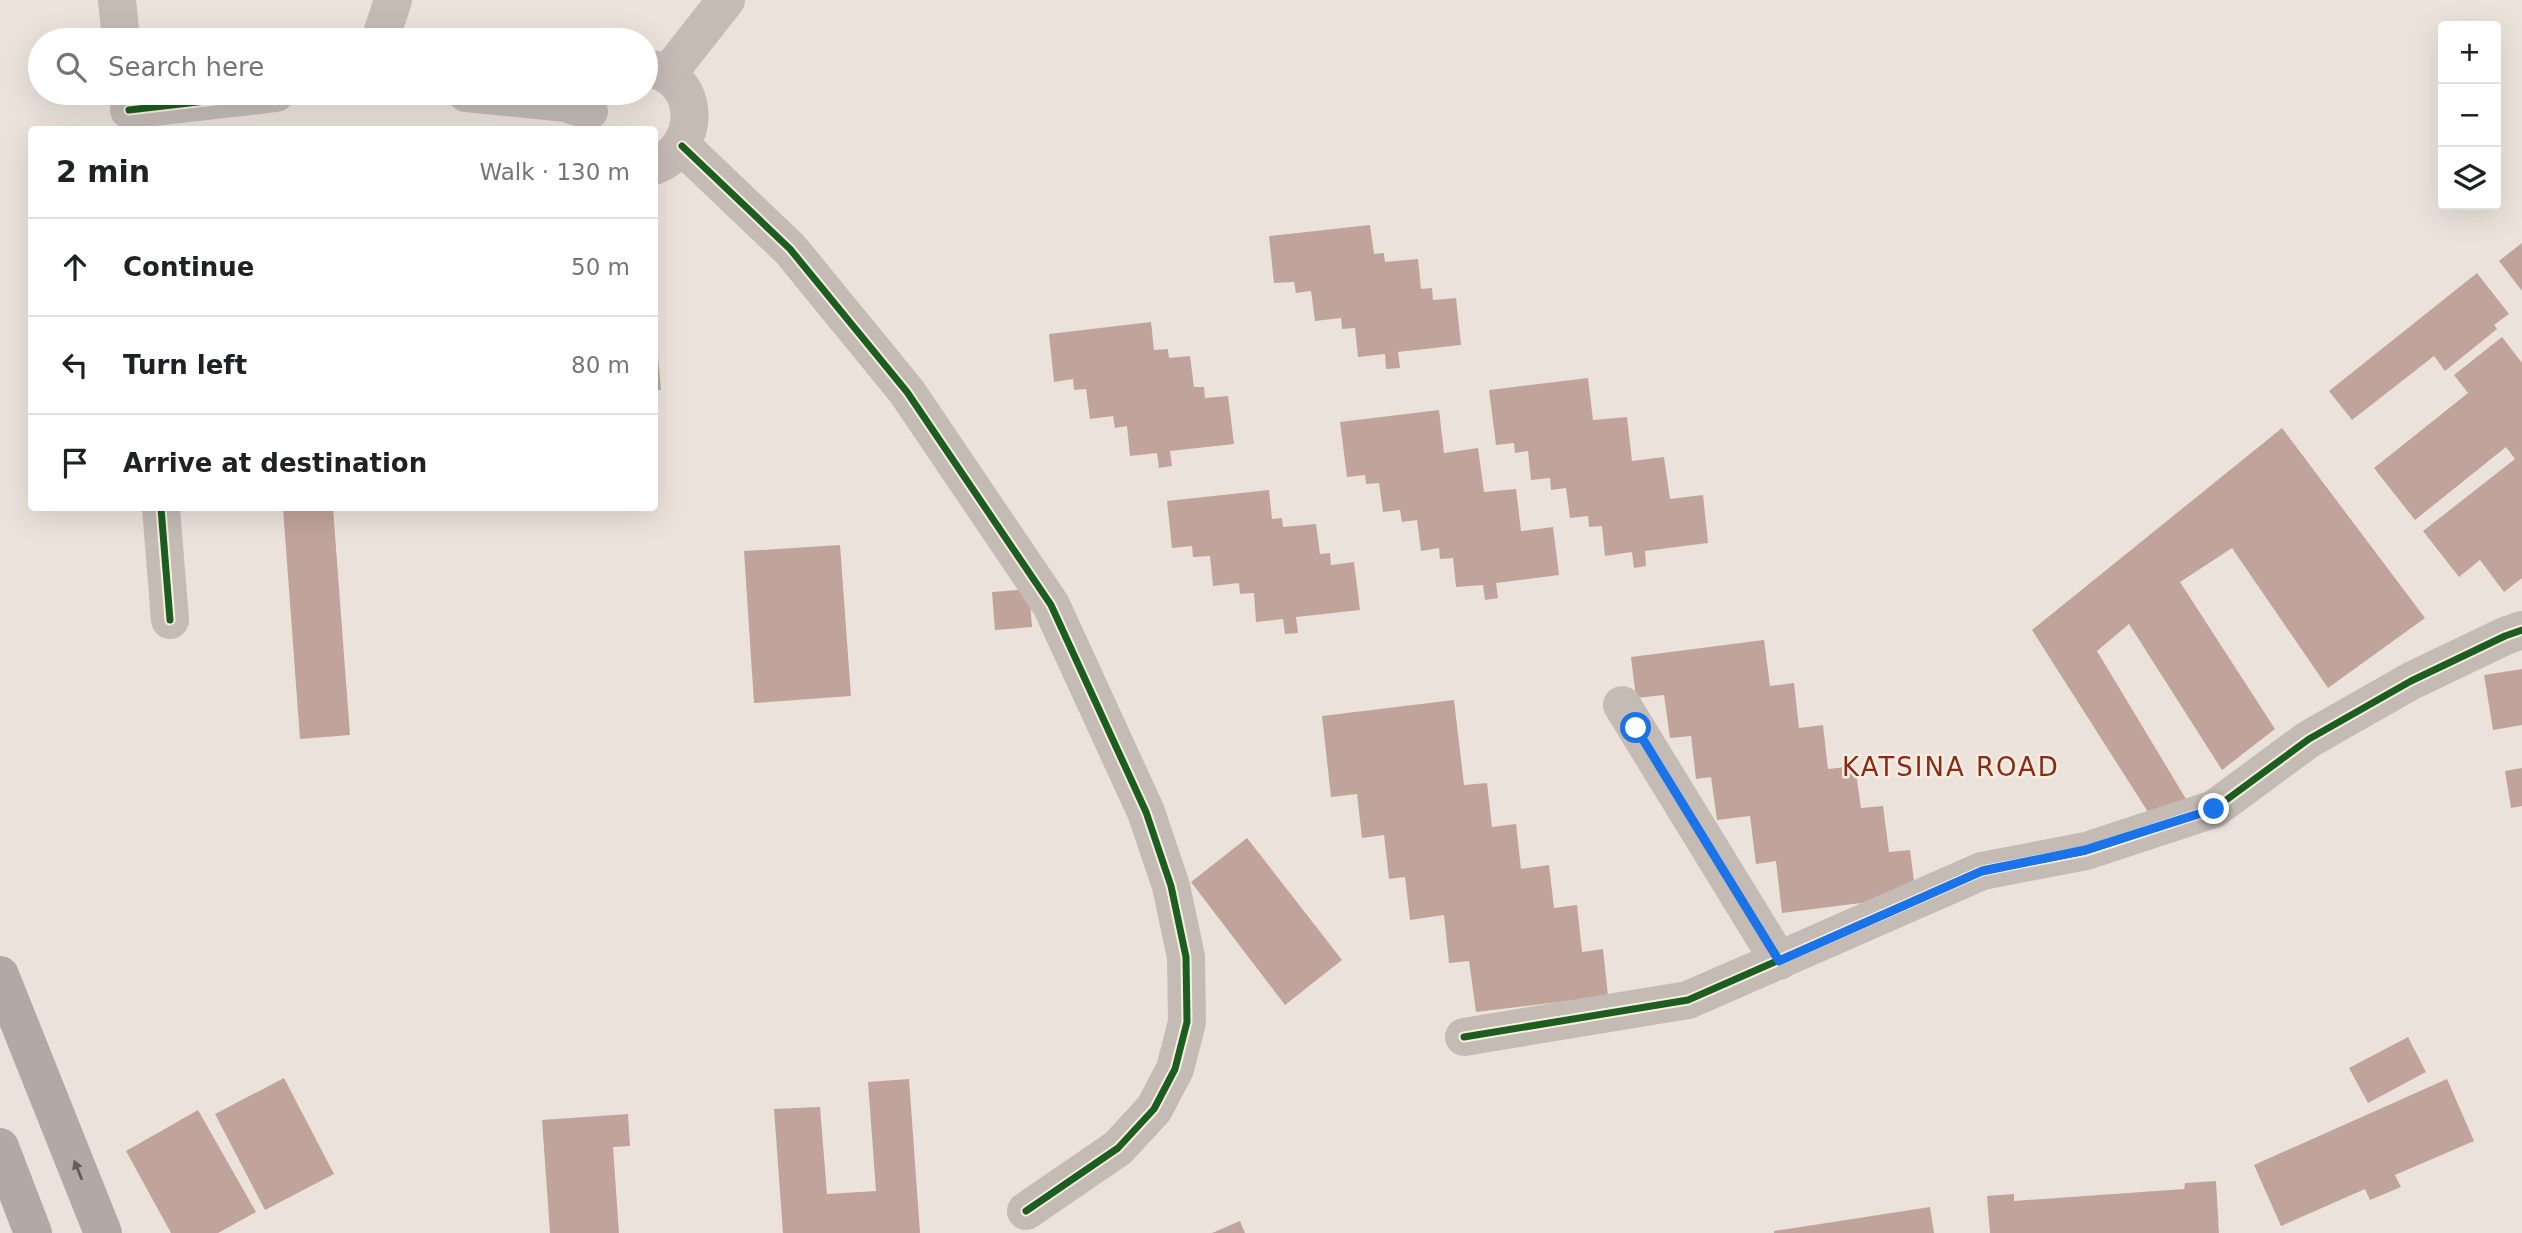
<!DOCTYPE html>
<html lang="en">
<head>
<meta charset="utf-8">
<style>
	body { margin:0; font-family:"DejaVu Sans",sans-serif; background:#f2f2f2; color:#202124 }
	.controls { position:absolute; right:21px; top:21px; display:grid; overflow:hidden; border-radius:7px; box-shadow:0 7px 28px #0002 }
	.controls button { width:63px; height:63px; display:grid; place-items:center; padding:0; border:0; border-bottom:2px solid #e0e0e0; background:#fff; color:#202124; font:35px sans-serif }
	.stop { position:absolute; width:21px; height:21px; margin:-16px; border:5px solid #1a73e8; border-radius:50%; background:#fff }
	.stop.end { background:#1a73e8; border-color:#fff; box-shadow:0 2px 7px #0008 }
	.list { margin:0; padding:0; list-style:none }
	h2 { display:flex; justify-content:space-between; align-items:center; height:91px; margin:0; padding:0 28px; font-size:30px }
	h2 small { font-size:23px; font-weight:400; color:#757577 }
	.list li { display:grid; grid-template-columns:46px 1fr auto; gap:21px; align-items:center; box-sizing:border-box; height:98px; padding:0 28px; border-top:2px solid #e0e0e0 }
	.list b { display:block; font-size:26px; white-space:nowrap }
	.list em { font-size:23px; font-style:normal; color:#757577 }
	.icon { flex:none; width:38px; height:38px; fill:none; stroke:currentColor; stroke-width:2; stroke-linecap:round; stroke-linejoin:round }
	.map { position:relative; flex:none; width:2522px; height:1233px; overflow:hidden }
	.search { position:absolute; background:#fff; box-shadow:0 7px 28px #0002; left:28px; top:28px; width:630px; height:77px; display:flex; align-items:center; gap:18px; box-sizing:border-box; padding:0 24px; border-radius:38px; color:#757577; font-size:26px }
	.panel { position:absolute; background:#fff; box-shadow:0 7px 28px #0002; left:28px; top:126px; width:630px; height:385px; border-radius:7px }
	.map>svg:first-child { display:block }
	.building { fill:#c0a49b }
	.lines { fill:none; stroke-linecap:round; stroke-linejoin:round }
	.minor { stroke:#c4bbb5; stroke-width:38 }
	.major { stroke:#b3a9a4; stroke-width:38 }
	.cycleway-casing { stroke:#faede1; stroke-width:11 }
	.cycleway { stroke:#1b5e20; stroke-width:7 }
	.oneway { fill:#675c57 }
	.route { stroke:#1a73e8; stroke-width:9 }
	.labels { text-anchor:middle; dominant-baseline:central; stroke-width:5; stroke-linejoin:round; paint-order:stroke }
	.neighbourhood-label { font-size:26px; letter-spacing:2px; fill:#892a17; stroke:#faede1 }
</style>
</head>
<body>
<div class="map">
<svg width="2522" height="1233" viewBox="0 0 2522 1233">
	<rect width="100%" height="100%" fill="#ebe3db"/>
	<path class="building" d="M1370,225L1374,254L1384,253L1385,262L1418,259L1421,289L1432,288L1433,300L1456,298L1461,345L1398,352L1400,368L1386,369L1385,354L1358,357L1355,328L1342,329L1341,318L1315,321L1311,291L1296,293L1294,282L1274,283L1269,236Z
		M2522,243V291L2499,261Z
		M2477,273L2509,314L2494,325L2497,329L2445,371L2434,356L2352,420L2329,391Z
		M1151,322L1154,350L1168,349L1169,358L1190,356L1194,387H1204L1205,398L1228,396L1234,444L1170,451L1172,466L1159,468L1157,453L1130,456L1127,426L1115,428L1113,416L1090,419L1086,389L1074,390L1073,379L1054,382L1049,334Z
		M654,332H656L661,390L654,391Z
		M2502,337L2522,363V578L2504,592L2480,560L2459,577L2423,531L2515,459L2506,447L2415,520L2374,468L2468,393L2454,375Z
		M1588,378L1593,420L1627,417L1632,461L1664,457L1670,499L1703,495L1708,543L1645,551L1646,566L1634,568L1632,552L1605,556L1602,526L1589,527L1588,516L1570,518L1566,488L1551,490L1550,478L1531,480L1528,451L1515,453L1514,443L1496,445L1489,390Z
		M1439,410L1444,453L1478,448L1484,492L1516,489L1521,531L1553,527L1559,575L1496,583L1498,598L1485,600L1483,585L1456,587L1453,558L1440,559L1439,548L1421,551L1417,520L1402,522L1400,510L1383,512L1379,483L1366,484L1365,475L1347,477L1340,422Z
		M2282,428L2425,618L2328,688L2232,548L2180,582L2275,729L2222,770L2129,624L2097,651L2186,799L2155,823L2032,630Z
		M1269,490L1272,519L1282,518L1283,527L1316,524L1320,554L1330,553L1331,565L1354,562L1360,610L1296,617L1298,633L1285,634L1283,619L1256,622L1254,593L1240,594L1239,583L1213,586L1210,556L1193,557L1192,546L1172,548L1167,501Z
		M283,508H333L350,735L300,739Z
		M840,545L851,696L754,703L744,551Z
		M1029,589L1032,627L995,630L992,592Z
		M1764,640L1770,686L1794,683L1799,728L1823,725L1828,769L1855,766L1861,808L1883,806L1889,852L1910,850L1916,896L1782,913L1776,861L1756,864L1750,816L1717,820L1711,777L1696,779L1691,736L1670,738L1664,695L1636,698L1631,657Z
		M2522,669V725L2493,730L2484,675Z
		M1454,700L1464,785L1487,783L1492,827L1516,824L1521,869L1549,865L1554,908L1577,905L1582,952L1603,949L1608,996L1476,1012L1469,961L1449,963L1444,915L1410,920L1405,877L1389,879L1384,835L1362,838L1357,794L1331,797L1322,716Z
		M2522,768V806L2511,808L2505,771Z
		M1247,838L1342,960L1285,1005L1191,882Z
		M2408,1037L2426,1072L2368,1103L2349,1068Z
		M284,1078L334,1174L265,1210L215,1114Z
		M909,1079L920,1233H783L774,1109L820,1107L827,1194L876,1191L868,1082Z
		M2447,1079L2474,1141L2395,1175L2401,1187L2370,1200L2365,1189L2281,1226L2254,1165Z
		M198,1110L256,1212L218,1233H171L126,1151Z
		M628,1114L630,1146L613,1147L619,1233H550L542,1120Z
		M2216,1181L2219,1233H1990L1987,1196L2014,1194V1201L2184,1189L2185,1183Z
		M1930,1207L1934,1233H1774V1231Z
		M1240,1221L1245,1233H1212Z"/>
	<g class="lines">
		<path class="minor" d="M117,0L121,40
			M380,40L393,0
			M646,68C701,74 704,147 654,166
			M667,75L726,0
			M466,93L566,103L589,111
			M129,110L276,93
			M682,146L790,249L907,392L1051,605L1146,812L1171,886L1186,957L1187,1022L1175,1069L1154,1109L1118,1148L1026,1211
			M161,508L170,620
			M1622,705L1779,961
			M1464,1037L1688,1000L1982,871L2086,851L2214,809L2309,739L2411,681L2505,636L2522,630"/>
		<path class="major" d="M0,975L103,1233
			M0,1147L33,1233"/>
		<g class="cycleway-casing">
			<path id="cycleway" d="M129,110L276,93
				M682,146L790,249L907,392L1051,605L1146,812L1171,886L1186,957L1187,1022L1175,1069L1154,1109L1118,1148L1026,1211
				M161,508L170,620
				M1464,1037L1688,1000L1982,871L2086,851L2214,809L2309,739L2411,681L2505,636L2522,630"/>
		</g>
		<use href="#cycleway" class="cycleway"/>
	</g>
	<defs><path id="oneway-solid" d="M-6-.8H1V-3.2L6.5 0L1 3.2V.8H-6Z" transform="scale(1.75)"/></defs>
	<use class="oneway" href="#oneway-solid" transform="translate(78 1170) rotate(-112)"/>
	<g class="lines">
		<path class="route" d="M1636,728L1779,961L1982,871L2085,850L2214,809"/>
	</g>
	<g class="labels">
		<g class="neighbourhood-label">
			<text x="1951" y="767">KATSINA ROAD</text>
		</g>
	</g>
</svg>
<div class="controls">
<button>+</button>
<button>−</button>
<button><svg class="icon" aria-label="layers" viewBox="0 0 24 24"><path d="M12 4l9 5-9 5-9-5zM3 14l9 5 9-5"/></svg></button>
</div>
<div class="stop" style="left:1636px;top:728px"></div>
<div class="stop end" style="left:2214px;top:809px"></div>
<div class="search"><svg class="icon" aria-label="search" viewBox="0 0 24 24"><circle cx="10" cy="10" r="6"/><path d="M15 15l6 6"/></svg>Search here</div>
<section class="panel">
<h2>2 min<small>Walk · 130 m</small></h2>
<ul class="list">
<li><svg class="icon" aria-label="ahead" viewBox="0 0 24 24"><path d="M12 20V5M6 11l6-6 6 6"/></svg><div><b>Continue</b></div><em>50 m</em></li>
<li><svg class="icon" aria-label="left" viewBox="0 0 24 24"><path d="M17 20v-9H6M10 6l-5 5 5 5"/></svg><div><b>Turn left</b></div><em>80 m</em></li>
<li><svg class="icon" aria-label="arrive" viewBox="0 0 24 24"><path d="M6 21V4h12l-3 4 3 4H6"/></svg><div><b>Arrive at destination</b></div></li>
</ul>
</section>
</div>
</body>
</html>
